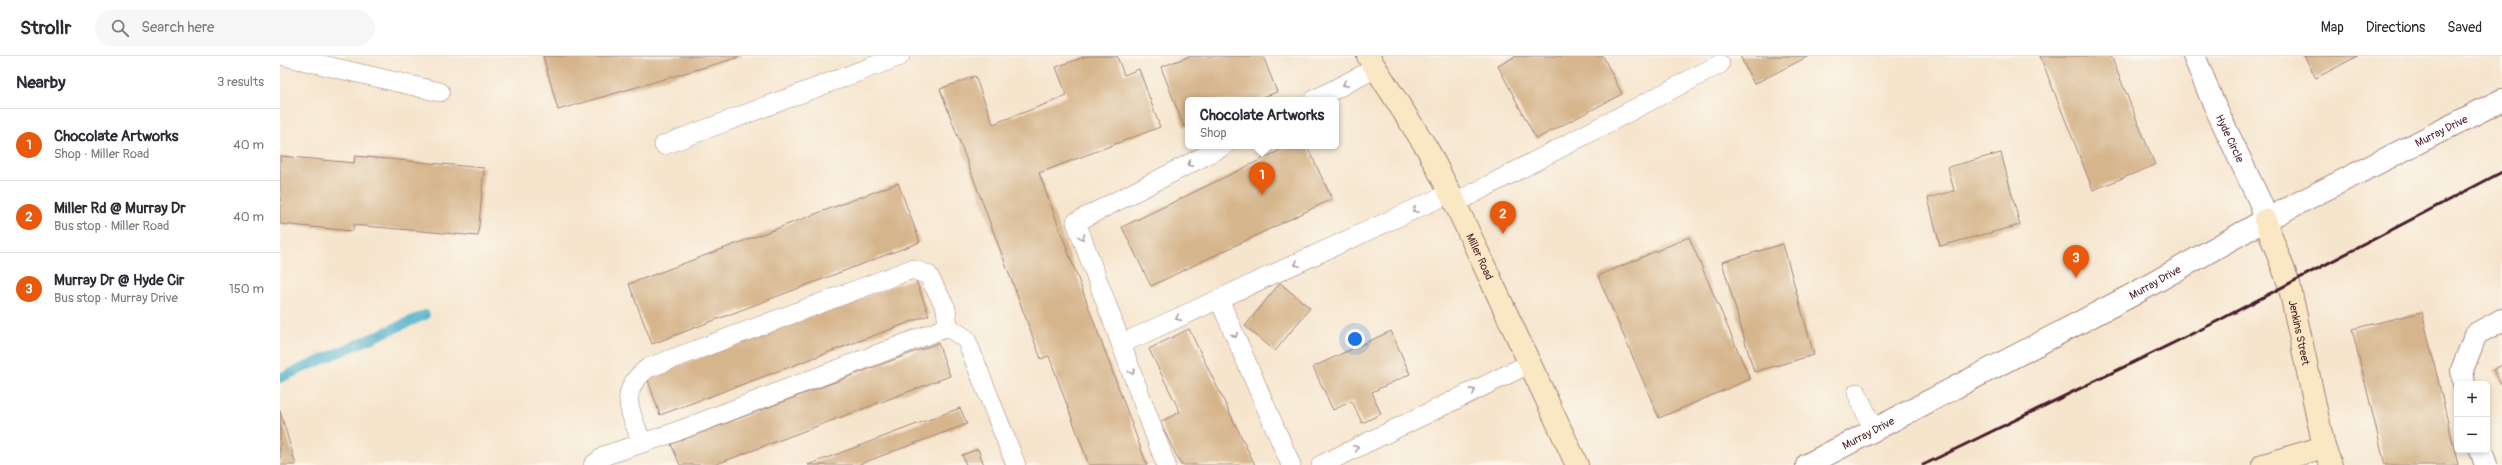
<!DOCTYPE html>
<html lang="en">
<head>
<meta charset="utf-8">
<style>
	body { margin:0; font-family:Pangolin,sans-serif; background:#f7f7f7; color:#2b2b33 }
	.controls { position:absolute; right:12px; bottom:12px; display:grid; overflow:hidden; border-radius:6px; box-shadow:0 2px 6px #0003 }
	.controls button { width:36px; height:36px; display:grid; place-items:center; padding:0; border:0; border-bottom:1px solid #e1e1e2; background:#fff; color:#2b2b33; font:20px sans-serif }
	.you { position:absolute; left:1075px; top:283px; width:14px; height:14px; margin:-10px; border:3px solid #fff; border-radius:50%; background:#1a73e8; box-shadow:0 0 0 6px #1a73e833 }
	.badge { display:grid; place-items:center; width:26px; height:26px; border-radius:50%; background:#ea580c; color:#fff; font-size:13px; font-weight:700 }
	.pin { position:absolute; translate:-50% -33px; filter:drop-shadow(0 1px 2px #0008) }
	.pin::after { content:''; position:absolute; top:21px; width:14px; height:12px; background:inherit; clip-path:polygon(0 0,100% 0,50% 100%) }
	.popup { position:absolute; left:905px; top:41px; width:154px; height:52px; box-sizing:border-box; display:grid; place-content:center; border-radius:6px; background:#fff; filter:drop-shadow(0 1px 3px #0005); font-size:13px; white-space:nowrap; color:#7c7c81 }
	.popup b { font-size:15px; color:#2b2b33 }
	.popup::after { content:''; position:absolute; left:50%; top:100%; margin-left:-8px; border:8px solid transparent; border-top-color:#fff }
	.list { margin:0; padding:0; list-style:none }
	h2 { display:flex; justify-content:space-between; align-items:center; height:52px; margin:0; padding:0 16px; font-size:17px }
	h2 small { font-size:13px; font-weight:400; color:#7c7c81 }
	.list li { display:grid; grid-template-columns:26px 1fr auto; gap:12px; align-items:center; box-sizing:border-box; height:72px; padding:0 16px; border-top:1px solid #e1e1e2 }
	.list b { display:block; font-size:15px; white-space:nowrap }
	.list p { margin:0; font-size:13px; white-space:nowrap; color:#7c7c81 }
	.list em { font-size:13px; font-style:normal; color:#7c7c81 }
	.icon { flex:none; width:22px; height:22px; fill:none; stroke:currentColor; stroke-width:2; stroke-linecap:round; stroke-linejoin:round }
	.map { position:relative; flex:none; width:2222px; height:409px; overflow:hidden }
	header { display:flex; align-items:center; gap:24px; box-sizing:border-box; height:56px; padding:0 20px; background:#fff; border-bottom:1px solid #e1e1e2 }
	header strong { font-size:19px }
	nav { display:flex; gap:22px; margin-inline-start:auto; font-size:14px }
	.search { width:280px; height:36px; background:#f7f7f7; display:flex; align-items:center; gap:10px; box-sizing:border-box; padding:0 14px; border-radius:22px; color:#7c7c81; font-size:15px }
	main { display:flex }
	aside { flex:1; background:#fff }
	.map>svg:first-child { display:block }
	.lines { fill:none; stroke-linecap:round; stroke-linejoin:round }
	.stream { stroke:#4aadc9; stroke-width:10 }
	.building { fill:#d6b58c }
	.lane-casing { stroke:#a0827c; stroke-width:20 }
	.street-casing { stroke:#a0827c; stroke-width:24 }
	.secondary-casing { stroke:#a0827c; stroke-width:24 }
	.lane { stroke:#fff; stroke-width:19 }
	.street { stroke:#fff; stroke-width:22 }
	.secondary { stroke:#fae7c3; stroke-width:22 }
	.rail { stroke:#4a1f2b; stroke-width:3 }
	.oneway { stroke:#ae9aa0 }
	.labels { text-anchor:middle; dominant-baseline:central; stroke-width:3; stroke-linejoin:round; paint-order:stroke }
	.street-label { font-size:11px; fill:#4a1f2b; stroke:#fbf7ec }
</style>
</head>
<body>
<header>
<strong>Strollr</strong>
<div class="search"><svg class="icon" aria-label="search" viewBox="0 0 24 24"><circle cx="10" cy="10" r="6"/><path d="M15 15l6 6"/></svg>Search here</div>
<nav><a>Map</a><a>Directions</a><a>Saved</a></nav>
</header>
<main>
<aside>
<h2>Nearby<small>3 results</small></h2>
<ul class="list">
<li><span class="badge">1</span><div><b>Chocolate Artworks</b><p>Shop · Miller Road</p></div><em>40 m</em></li>
<li><span class="badge">2</span><div><b>Miller Rd @ Murray Dr</b><p>Bus stop · Miller Road</p></div><em>40 m</em></li>
<li><span class="badge">3</span><div><b>Murray Dr @ Hyde Cir</b><p>Bus stop · Murray Drive</p></div><em>150 m</em></li>
</ul>
</aside>
<div class="map">
<svg width="2222" height="409" viewBox="0 0 2222 409">
	<rect width="100%" height="100%" fill="#fbf7ec"/>
	<filter id="ink" filterUnits="userSpaceOnUse"><feTurbulence type="fractalNoise" baseFrequency=".025" numOctaves="2"/><feDisplacementMap in="SourceGraphic" scale="8" xChannelSelector="R" yChannelSelector="G"/><feConvolveMatrix kernelMatrix="1 2 1 2 8 2 1 2 1" color-interpolation-filters="sRGB"/></filter>
	<filter id="wash" filterUnits="userSpaceOnUse"><feTurbulence type="fractalNoise" baseFrequency=".012" numOctaves="4" result="noise"/><feDisplacementMap in="SourceGraphic" scale="16" xChannelSelector="R" yChannelSelector="G"/><feGaussianBlur stdDeviation="0.9" result="paint"/><feColorMatrix in="noise" values="0 0 0 0 0 0 0 0 0 0 0 0 0 0 0 0 0 1.4 0 .05"/><feComposite in="paint" operator="in"/></filter>
	<g filter="url(#wash)">
		<rect width="100%" height="100%" fill="#f6e5cd"/>
		<g class="lines">
			<path class="stream" d="M0,322L145,259"/>
		</g>
		<g id="blocks">
			<path class="building" d="M263,0H463L278,54Z
				M807,0H837L844,19L859,13L880,71L759,117L867,409H809L769,300L761,303L660,33L695,20L713,68L787,40L776,11Z
				M910,0H983L997,36L975,44H908V69L904,71L881,11Z
				M1236,0H1323L1342,38L1256,83L1218,10Z
				M1460,0H1529L1474,28Z
				M1760,0H1831L1875,109L1813,134Z
				M2024,0H2078L2036,22Z
				M1009,90H1027L1052,143L871,230L842,171Z
				M1721,97L1740,169L1660,190L1648,142L1674,135L1668,111Z
				M0,100L74,107L75,100L204,112L198,180L73,169V175L0,168Z
				M618,127L640,186L372,288L349,228Z
				M1409,181L1470,323L1379,362L1318,220Z
				M1503,188L1534,299L1474,316L1442,206Z
				M635,222L649,259L380,359L367,321Z
				M1000,227L1030,252L995,295L965,270Z
				M2142,256L2178,409H2105L2072,273Z
				M909,273L975,409H901L880,366L900,356L869,293Z
				M1111,275L1130,318L1092,336L1101,358L1082,367L1072,345L1053,354L1033,311Z
				M658,287L670,320L434,409H400L391,388Z
				M2222,309V329L2213,314Z
				M680,352L687,368L577,409H528Z
				M0,355L16,409H0Z
				M698,393L704,409H686L682,399Z"/>
		</g>
	</g>
	<g filter="url(#ink)">
		<use href="#blocks" fill-opacity="0" stroke="#a0827c" stroke-width="1"/>
		<g class="lines">
			<g class="lane-casing">
				<path id="lane" d="M4,0L160,36
					M1034,44L1096,12
					M384,89L620,0
					M1175,147L1440,8
					M939,243L1011,409
					M841,288L1170,137
					M1577,337L1594,375
					M362,387C351,356 336,336 368,312L632,213L648,219L666,252L668,271
					M313,409L326,399L390,378L668,271L686,283L736,409
					M886,409L796,166L944,90
					M1041,409L1249,308"/>
			</g>
			<g class="street-casing">
				<g id="street">
					<path id="s1" d="M1914,0L1933,46L1981,148L1985,164"/>
					<path d="M2184,328L2182,314L2196,278L2222,264"/>
					<path d="M2201,394L2206,409"/>
					<path id="s2" d="M1527,409L1854,238L1985,164L2222,44"/>
				</g>
			</g>
			<g class="secondary-casing">
				<g id="secondary">
					<path id="s3" d="M1088,0L1148,94L1175,147L1297,409"/>
					<path id="s4" d="M1985,164L2009,228L2044,391"/>
					<path d="M1983,409L2044,391L2051,409"/>
				</g>
			</g>
			<use href="#lane" class="lane"/>
			<use href="#street" class="street"/>
			<use href="#secondary" class="secondary"/>
			<path class="rail" d="M1643,409L1930,269L2222,116"/>
		</g>
		<defs><path id="oneway-chevron" d="M-2-3.5L2.5 0L-2 3.5" fill="none" stroke-width="1.6" stroke-linecap="round" stroke-linejoin="round"/></defs>
		<g class="oneway">
			<use href="#oneway-chevron" transform="translate(1065 28) rotate(153)"/>
			<use href="#oneway-chevron" transform="translate(910 108) rotate(153)"/>
			<use href="#oneway-chevron" transform="translate(1135 154) rotate(155)"/>
			<use href="#oneway-chevron" transform="translate(802 181) rotate(70)"/>
			<use href="#oneway-chevron" transform="translate(1017 208) rotate(155)"/>
			<use href="#oneway-chevron" transform="translate(898 262) rotate(156)"/>
			<use href="#oneway-chevron" transform="translate(955 279) rotate(67)"/>
			<use href="#oneway-chevron" transform="translate(852 316) rotate(70)"/>
			<use href="#oneway-chevron" transform="translate(1193 335) rotate(-26)"/>
			<use href="#oneway-chevron" transform="translate(1076 392) rotate(-26)"/>
		</g>
	</g>
	<g class="labels">
		<g class="street-label">
			<text stroke="none"><textPath href="#s2" startOffset="717">Murray Drive</textPath></text>
			<text stroke="none"><textPath href="#s1" startOffset="90">Hyde Circle</textPath></text>
			<text stroke="none"><textPath href="#s3" startOffset="230">Miller Road</textPath></text>
			<text stroke="none"><textPath href="#s2" startOffset="393">Murray Drive</textPath></text>
			<text stroke="none"><textPath href="#s4" startOffset="118">Jenkins Street</textPath></text>
			<text stroke="none"><textPath href="#s2" startOffset="69">Murray Drive</textPath></text>
		</g>
	</g>
</svg>
<div class="controls">
<button>+</button>
<button>−</button>
</div>
<div class="you"></div>
<div class="pin badge" style="left:982px;top:139px">1</div>
<div class="popup"><b>Chocolate Artworks</b>Shop</div>
<div class="pin badge" style="left:1223px;top:178px">2</div>
<div class="pin badge" style="left:1796px;top:222px">3</div>
</div>
</main>
</body>
</html>
